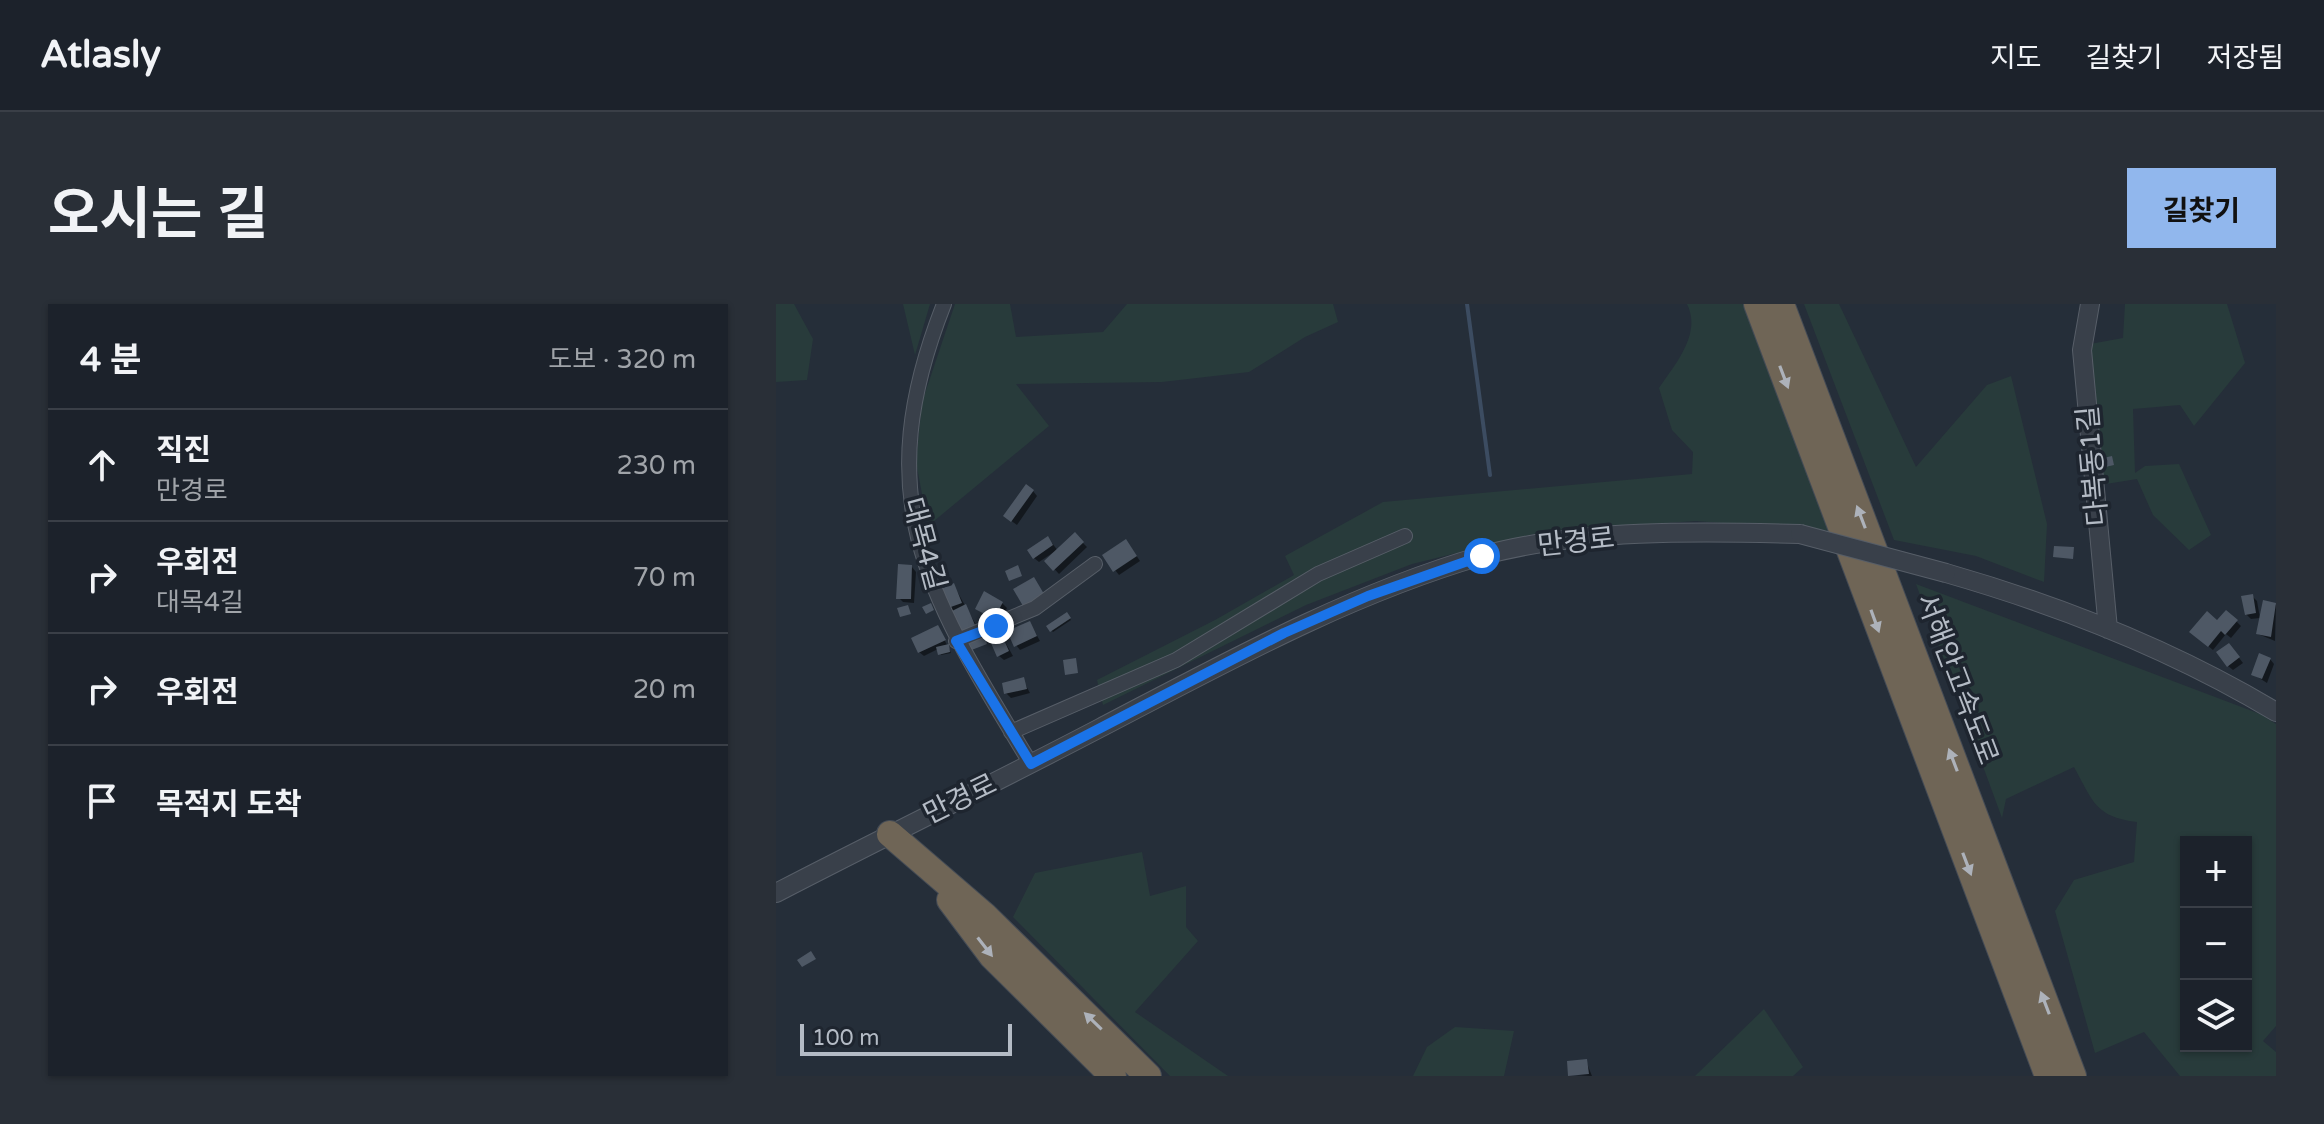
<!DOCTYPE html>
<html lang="ko">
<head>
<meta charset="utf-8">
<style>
	body { margin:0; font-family:"Varela Round","Noto Sans KR",sans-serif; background:#292f37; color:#f1f3f6 }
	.controls { position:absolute; right:24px; bottom:24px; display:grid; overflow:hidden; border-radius:0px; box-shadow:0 2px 6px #0004 }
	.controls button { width:72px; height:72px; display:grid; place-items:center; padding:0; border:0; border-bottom:2px solid #3a3f47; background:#1c222b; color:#f1f3f6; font:40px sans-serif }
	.scale { position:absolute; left:24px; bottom:20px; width:212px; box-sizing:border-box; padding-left:8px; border:4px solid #b4bbc5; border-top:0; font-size:22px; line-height:28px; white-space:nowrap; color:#b4bbc5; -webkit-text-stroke:6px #1e252f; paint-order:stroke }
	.stop { position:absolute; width:24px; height:24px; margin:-18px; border:6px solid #1a73e8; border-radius:50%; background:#fff }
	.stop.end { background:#1a73e8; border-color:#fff; box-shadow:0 2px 8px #0008 }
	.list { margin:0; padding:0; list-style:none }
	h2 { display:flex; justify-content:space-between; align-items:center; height:104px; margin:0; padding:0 32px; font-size:34px }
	h2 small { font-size:26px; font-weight:400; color:#a0a4a9 }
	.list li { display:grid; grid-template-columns:52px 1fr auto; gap:24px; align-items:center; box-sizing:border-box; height:112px; padding:0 32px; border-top:2px solid #3a3f47 }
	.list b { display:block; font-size:30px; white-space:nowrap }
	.list p { margin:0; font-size:26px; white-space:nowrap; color:#a0a4a9 }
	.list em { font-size:26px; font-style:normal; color:#a0a4a9 }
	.icon { flex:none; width:44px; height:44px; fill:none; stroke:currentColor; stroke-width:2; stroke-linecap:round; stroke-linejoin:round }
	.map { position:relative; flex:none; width:1500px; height:772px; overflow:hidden; border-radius:0px }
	header { display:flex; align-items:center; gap:48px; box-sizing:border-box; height:112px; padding:0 40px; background:#1c222b; border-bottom:2px solid #3a3f47 }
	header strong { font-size:38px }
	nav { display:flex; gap:44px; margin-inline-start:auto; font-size:28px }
	.intro { display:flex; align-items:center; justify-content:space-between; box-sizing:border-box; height:192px; padding:0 48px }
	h1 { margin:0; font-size:56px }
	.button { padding:20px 36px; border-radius:0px; background:#91b7ed; color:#111; font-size:28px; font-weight:700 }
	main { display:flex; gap:48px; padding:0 48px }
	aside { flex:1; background:#1c222b; border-radius:0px; box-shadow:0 2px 6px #0004 }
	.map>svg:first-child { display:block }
	.green { fill:#283b3b; fill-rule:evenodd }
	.shadow { fill:#0007 }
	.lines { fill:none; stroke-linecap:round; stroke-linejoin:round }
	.stream { stroke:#3c4c61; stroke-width:4 }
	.building { fill:#4e5865 }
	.minor-casing { stroke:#575e68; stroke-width:16 }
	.tertiary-casing { stroke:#575e68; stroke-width:20 }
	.motorway-casing { stroke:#444b55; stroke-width:28 }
	.minor { stroke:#39404a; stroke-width:14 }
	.tertiary { stroke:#39404a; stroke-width:18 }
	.motorway { stroke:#6f6556; stroke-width:26 }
	.tertiary-bridge-casing { stroke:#575e68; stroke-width:20; stroke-linecap:butt }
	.tertiary-bridge { stroke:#39404a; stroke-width:18 }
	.oneway { fill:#adb2ba }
	.route { stroke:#1a73e8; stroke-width:10 }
	.labels { text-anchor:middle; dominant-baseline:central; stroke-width:7; stroke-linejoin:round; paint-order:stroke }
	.street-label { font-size:28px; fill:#b4bbc5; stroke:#1e252f }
</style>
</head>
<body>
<header>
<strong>Atlasly</strong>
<nav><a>지도</a><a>길찾기</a><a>저장됨</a></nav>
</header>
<div class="intro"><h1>오시는 길</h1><a class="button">길찾기</a></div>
<main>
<aside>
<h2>4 분<small>도보 · 320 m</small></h2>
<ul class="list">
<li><svg class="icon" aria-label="ahead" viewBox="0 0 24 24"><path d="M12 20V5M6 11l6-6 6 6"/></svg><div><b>직진</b><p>만경로</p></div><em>230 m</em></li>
<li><svg class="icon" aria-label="right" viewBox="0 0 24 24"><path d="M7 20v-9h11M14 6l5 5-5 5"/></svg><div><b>우회전</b><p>대목4길</p></div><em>70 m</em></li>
<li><svg class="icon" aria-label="right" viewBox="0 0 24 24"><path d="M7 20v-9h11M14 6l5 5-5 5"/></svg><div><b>우회전</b></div><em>20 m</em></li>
<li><svg class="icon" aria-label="arrive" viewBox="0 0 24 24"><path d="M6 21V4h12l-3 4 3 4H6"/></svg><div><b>목적지 도착</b></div></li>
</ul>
</aside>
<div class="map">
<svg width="1500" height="772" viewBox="0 0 1500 772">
	<rect width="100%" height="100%" fill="#252e39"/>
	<path class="green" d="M0,0H18L37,35L31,76L0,78Z
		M127,0H154L139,51Z
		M179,0H234L240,33L327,28L351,0H557L562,18L529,33L473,68L386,78L240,80L273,122L152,222L140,158L146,98Z
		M911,0H970L1056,227L920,217L770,227L636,260L530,301L327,401L321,376L439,316L518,271L509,252L607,198L916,170L917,148L896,126L883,84C899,60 926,30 911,0Z
		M1028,0H1063L1140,163L1211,81L1235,72L1271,220L1268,278L1200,252L1118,236Z
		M1349,0H1451L1469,59L1418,122L1404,101L1357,105L1359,169L1369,162L1403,160L1435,231L1413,246L1377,211L1361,175L1330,180L1324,167L1314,40L1347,34Z
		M1140,280L1484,410L1500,420V722L1487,737L1500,748V772H1404L1368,728L1319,749L1279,607L1298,576L1358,558L1361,518C1319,513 1317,497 1298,463L1230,495L1226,514ZM1410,538H1470V742H1410Z
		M366,548L374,592L410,582V623L422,637L359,708L452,772H394L237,613L259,569Z
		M988,705L1027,763L1017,772H919Z
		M679,723L738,727L728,772H637L651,743Z"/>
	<path class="shadow" d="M257,187L261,192L241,221L234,216Z
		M299,231L311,243L283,270L271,257L278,248L263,258L258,254L276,239L282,247Z
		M354,242L364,257L343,271L339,266Z
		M136,263L140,268L138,299L127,298L123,294Z
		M178,282L203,326L189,332L174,303Z
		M1476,292L1481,297L1484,314L1475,315L1470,310Z
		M226,299L231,304L223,318L201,305Z
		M1488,299L1500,301L1499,337L1482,330Z
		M1451,308L1465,322L1455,334L1450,330L1437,346L1421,333Z
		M291,310L295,316L277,328L272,323Z
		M254,319L264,337L244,346L240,341Z
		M162,323L175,349L165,351L162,345L148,352L143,348Z
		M224,329L237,352L228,356L223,352Z
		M1457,346L1467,359L1457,366L1452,362Z
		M1494,355L1498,360L1491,379L1477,370Z
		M247,376L254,389L235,394L230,389Z
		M810,757L816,772L794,771Z"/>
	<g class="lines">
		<path class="stream" d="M691,0L714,171"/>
	</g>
	<path class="building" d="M1336,152L1338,161L1325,164L1323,155Z
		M250,180L258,186L235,218L227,212Z
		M299,228L308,238L277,267L268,257Z
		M272,232L277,241L257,255L251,246Z
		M350,235L361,252L337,268L326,251Z
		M1278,242L1298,243L1297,255L1277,253Z
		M122,260L136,261L135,295H120Z
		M242,261L246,272L233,277L229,267Z
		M258,273L268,290L247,302L237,285Z
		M178,279L186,299L172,304L165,285Z
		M208,287L227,298L218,315L199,305Z
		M1477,290L1480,309L1469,311L1465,292Z
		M1487,296L1500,299L1495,333L1480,330Z
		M155,299L158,306L150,310L146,303Z
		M190,300L199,321L183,329L174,308Z
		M132,301L135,310L124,313L121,304Z
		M1450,306L1462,316L1449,331L1445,327L1432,343L1413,328L1431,307L1441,316Z
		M291,308L295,314L274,328L270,322Z
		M254,317L261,332L238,343L231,327Z
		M162,321L170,336L142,349L135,334Z
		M224,327L233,347L221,353L212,332Z
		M208,332L211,340L193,347L190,340Z
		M1453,339L1464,353L1451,363L1440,348Z
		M173,340L174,348L162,351L160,343Z
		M1483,349L1495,354L1486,375L1475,371Z
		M300,354L302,369L289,371L287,356Z
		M248,373L251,385L228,390L226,379Z
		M35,647L40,655L26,663L21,656Z
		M811,755L813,770L792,772L791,757Z"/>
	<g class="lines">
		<g class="minor-casing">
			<path id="minor" d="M168,0C90,198 153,292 255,460
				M180,337L259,304L319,260
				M235,428L400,356L542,270L629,232"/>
		</g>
		<g class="tertiary-casing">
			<path id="tertiary" d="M1314,0L1306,46L1332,325
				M1170,269C1285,302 1397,346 1500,408
				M0,589C108,533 217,480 324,424C447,360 571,291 705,252C801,225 925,227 1024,230"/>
		</g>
		<g class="motorway-casing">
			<path id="motorway" d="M981,0L1272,772
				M1005,0L1297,772
				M114,530L208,611L372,772
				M174,596L216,652L337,772"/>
		</g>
		<use href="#minor" class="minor"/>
		<use href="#tertiary" class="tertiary"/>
		<use href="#motorway" class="motorway"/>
		<g class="tertiary-bridge-casing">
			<path id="tertiary-bridge" d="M1024,230L1170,269"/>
		</g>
		<use href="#tertiary-bridge" class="tertiary-bridge"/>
	</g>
	<defs><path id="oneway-solid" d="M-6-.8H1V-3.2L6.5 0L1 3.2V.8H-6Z" transform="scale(2)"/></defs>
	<g class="oneway">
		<use href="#oneway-solid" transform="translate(1008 73) rotate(69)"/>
		<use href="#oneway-solid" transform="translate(1085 213) rotate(-111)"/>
		<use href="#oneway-solid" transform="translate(1099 317) rotate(70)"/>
		<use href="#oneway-solid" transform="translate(1177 456) rotate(-111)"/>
		<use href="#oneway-solid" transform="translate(1191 560) rotate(69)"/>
		<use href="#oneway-solid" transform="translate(209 643) rotate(52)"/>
		<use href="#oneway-solid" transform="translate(1269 699) rotate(-111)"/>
		<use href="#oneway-solid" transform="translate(317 717) rotate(-136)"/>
	</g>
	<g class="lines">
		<path class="route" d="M220,322L180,337L255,460L508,329L592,292L706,252"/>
	</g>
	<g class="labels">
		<g class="street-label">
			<text transform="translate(1317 162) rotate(-95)">다복동1길</text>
			<text transform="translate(800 238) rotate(-6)">만경로</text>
			<text transform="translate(148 240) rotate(75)">대목4길</text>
			<text transform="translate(1181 375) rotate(69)">서해안고속도로</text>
			<text transform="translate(184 495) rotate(-26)">만경로</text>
		</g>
	</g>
</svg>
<div class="controls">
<button>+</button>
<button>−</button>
<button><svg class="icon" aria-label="layers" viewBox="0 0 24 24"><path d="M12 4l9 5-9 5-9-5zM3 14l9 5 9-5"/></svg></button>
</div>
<div class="scale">100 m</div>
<div class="stop" style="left:706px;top:252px"></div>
<div class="stop end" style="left:220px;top:322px"></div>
</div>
</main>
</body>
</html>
